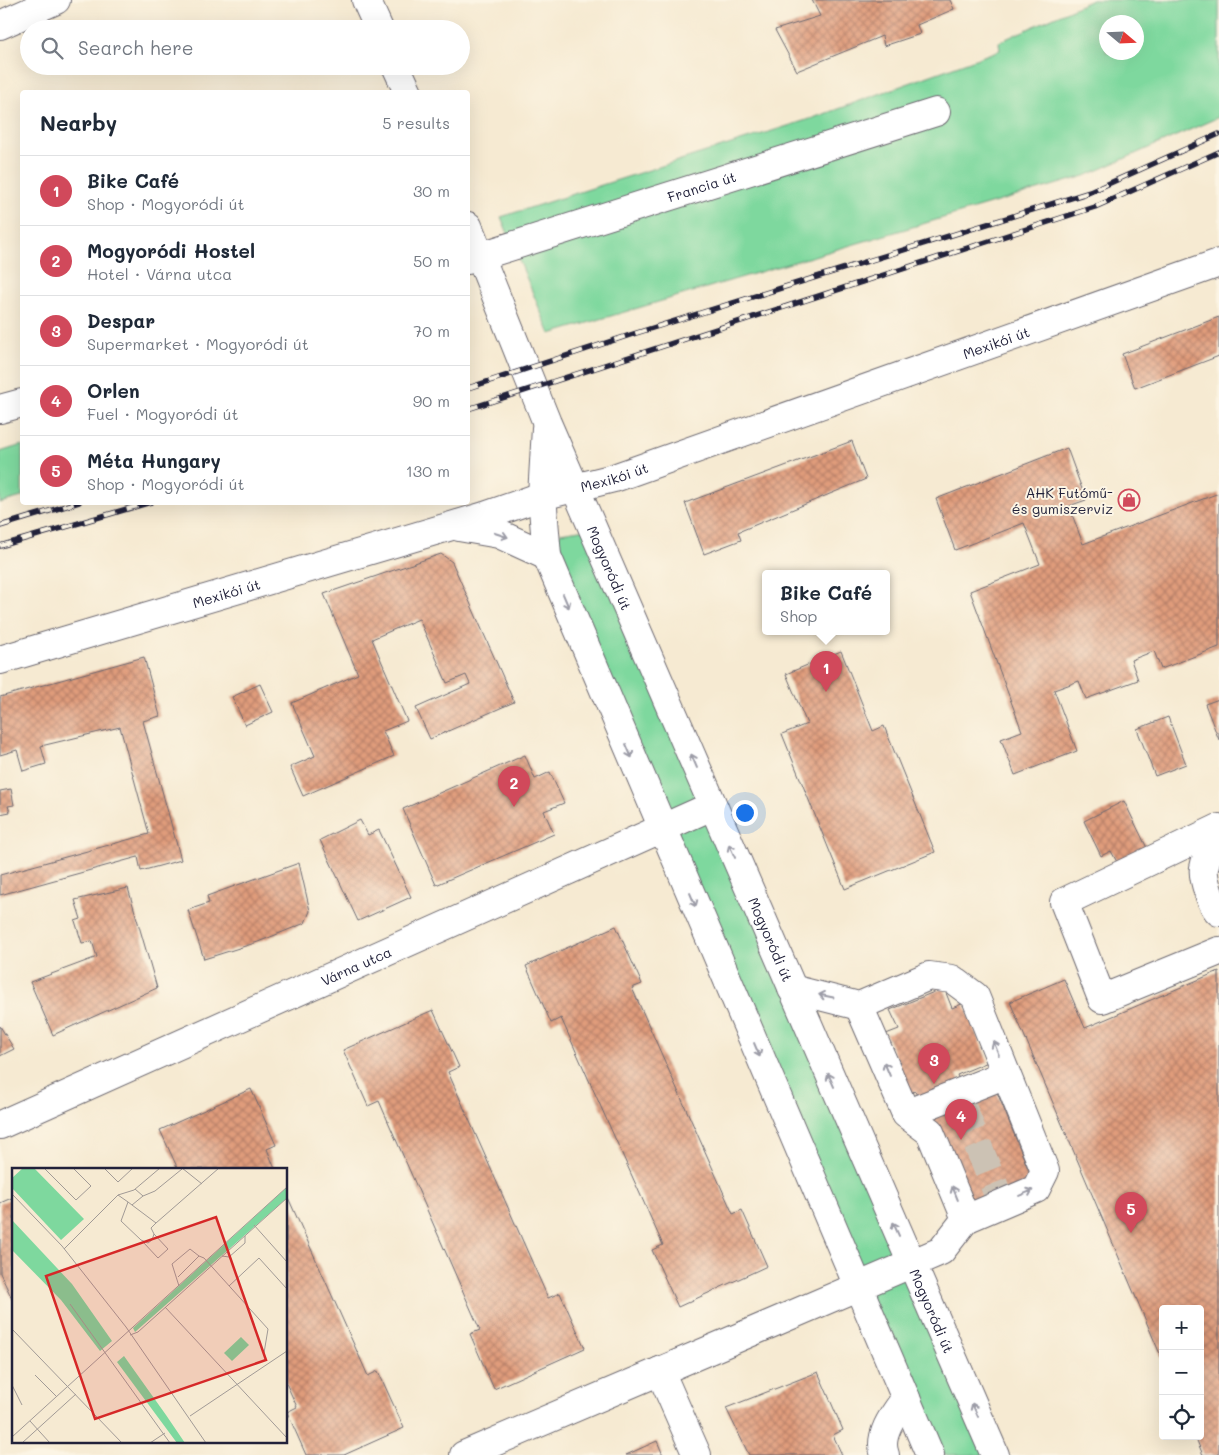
<!DOCTYPE html>
<html lang="en">
<head>
<meta charset="utf-8">
<style>
	body { margin:0; font-family:Mali,sans-serif; background:#f6f6f7; color:#1f2937 }
	.controls { position:absolute; right:15px; bottom:15px; display:grid; overflow:hidden; border-radius:5px; box-shadow:0 5px 20px #0002 }
	.controls button { width:45px; height:45px; display:grid; place-items:center; padding:0; border:0; border-bottom:1px solid #e0e1e3; background:#fff; color:#1f2937; font:25px sans-serif }
	.compass { position:absolute; left:1099px; top:15px; width:45px; height:45px; border-radius:50%; background:#fff; box-shadow:0 5px 20px #0002; rotate:109deg }
	.you { position:absolute; left:744px; top:812px; width:18px; height:18px; margin:-12px; border:4px solid #fff; border-radius:50%; background:#1a73e8; box-shadow:0 0 0 8px #1a73e833 }
	.badge { display:grid; place-items:center; width:32px; height:32px; border-radius:50%; background:#d1495b; color:#fff; font-size:16px; font-weight:700 }
	.pin { position:absolute; translate:-50% -41px; filter:drop-shadow(0 1px 2px #0008) }
	.pin::after { content:''; position:absolute; top:26px; width:18px; height:15px; background:inherit; clip-path:polygon(0 0,100% 0,50% 100%) }
	.popup { position:absolute; left:762px; top:570px; width:128px; height:65px; box-sizing:border-box; display:grid; place-content:center; border-radius:5px; background:#fff; filter:drop-shadow(0 1px 4px #0005); font-size:16px; white-space:nowrap; color:#747a83 }
	.popup b { font-size:19px; color:#1f2937 }
	.popup::after { content:''; position:absolute; left:50%; top:100%; margin-left:-10px; border:10px solid transparent; border-top-color:#fff }
	.list { margin:0; padding:0; list-style:none }
	h2 { display:flex; justify-content:space-between; align-items:center; height:65px; margin:0; padding:0 20px; font-size:21px }
	h2 small { font-size:16px; font-weight:400; color:#747a83 }
	.list li { display:grid; grid-template-columns:32px 1fr auto; gap:15px; align-items:center; box-sizing:border-box; height:70px; padding:0 20px; border-top:1px solid #e0e1e3 }
	.list b { display:block; font-size:19px; white-space:nowrap }
	.list p { margin:0; font-size:16px; white-space:nowrap; color:#747a83 }
	.list em { font-size:16px; font-style:normal; color:#747a83 }
	.icon { flex:none; width:28px; height:28px; fill:none; stroke:currentColor; stroke-width:2; stroke-linecap:round; stroke-linejoin:round }
	.map { position:relative; flex:none; width:1219px; height:1455px; overflow:hidden }
	.search { position:absolute; background:#fff; box-shadow:0 5px 20px #0002; left:20px; top:20px; width:450px; height:55px; display:flex; align-items:center; gap:12px; box-sizing:border-box; padding:0 18px; border-radius:28px; color:#747a83; font-size:19px }
	.panel { position:absolute; background:#fff; box-shadow:0 5px 20px #0002; left:20px; top:90px; width:450px; height:415px; border-radius:5px }
	.map>svg:first-child { display:block }
	.grass { fill:#7ed89e; stroke:#507d6c; fill-rule:evenodd }
	.building { fill:url(#building-cross-hatch) }
	.lines { fill:none; stroke-linecap:round; stroke-linejoin:round }
	.minor-tunnel { stroke:#ccc2b4; stroke-width:28; stroke-dasharray:28 14; stroke-linecap:butt }
	.minor-casing { stroke:#6c6870; stroke-width:30 }
	.minor { stroke:#fff; stroke-width:28 }
	.rail-casing { stroke:#22223b; stroke-width:5.5 }
	.rail { stroke:#fcf5e5; stroke-width:4; stroke-dasharray:11; stroke-linecap:butt }
	.oneway { stroke:#9c9ca7 }
	.labels { text-anchor:middle; dominant-baseline:central; stroke-width:4; stroke-linejoin:round; paint-order:stroke }
	.street-label { font-size:14px; fill:#22223b; stroke:#fcf5e5 }
	.poi-label { font-size:14px; fill:#22223b; stroke:#fcf5e5; text-anchor:end }
	.inset-road { fill:none; stroke:#a19a96; stroke-width:1 }
	.view { fill:#d62828; fill-opacity:0.15; stroke:#d62828; stroke-width:2.5 }
	.inset-edge { fill:none; stroke:#22223b; stroke-width:2.5 }
</style>
</head>
<body>
<div class="map">
<svg width="1219" height="1455" viewBox="0 0 1219 1455">
	<defs>
		<pattern id="building-cross-hatch" width="8" height="8" patternUnits="userSpaceOnUse" patternTransform="scale(1.25)"><rect width="8" height="8" fill="#e09c7c"/><path d="M0 0l8 8M0 8l8-8" fill="none" stroke="#b57f67"/></pattern>
	</defs>
	<rect width="100%" height="100%" fill="#fcf5e5"/>
	<filter id="ink" filterUnits="userSpaceOnUse"><feTurbulence type="fractalNoise" baseFrequency=".02" numOctaves="2"/><feDisplacementMap in="SourceGraphic" scale="10" xChannelSelector="R" yChannelSelector="G"/><feConvolveMatrix kernelMatrix="1 2 1 2 8 2 1 2 1" color-interpolation-filters="sRGB"/></filter>
	<filter id="wash" filterUnits="userSpaceOnUse"><feTurbulence type="fractalNoise" baseFrequency=".0096" numOctaves="4" result="noise"/><feDisplacementMap in="SourceGraphic" scale="20" xChannelSelector="R" yChannelSelector="G"/><feGaussianBlur stdDeviation="1.12" result="paint"/><feColorMatrix in="noise" values="0 0 0 0 0 0 0 0 0 0 0 0 0 0 0 0 0 1.4 0 .05"/><feComposite in="paint" operator="in"/></filter>
	<g filter="url(#wash)">
		<rect width="100%" height="100%" fill="#f6ead2"/>
		<path class="grass" d="M1092,0H1219V117L1085,176L550,334L501,217L813,118L1000,50L999,42ZM1106,22H1136V52H1106Z
			M22,445V497L0,503V452Z
			M593,528L995,1455H930L547,556L560,533Z"/>
		<g id="blocks">
			<path class="building" d="M812,0H950L954,9L917,25L920,34L884,46L882,36L797,71L775,30L820,16Z
				M1219,317V356L1135,388L1122,354Z
				M852,441L866,479L738,532L741,540L704,554L685,503Z
				M1067,448L1086,500L1069,506L1083,544L1219,493V647L1161,669L1154,651L1131,660L1138,680L1086,699L1079,681L1054,690L1077,751L1015,775L1001,739L1022,731L970,591L1040,564L1024,523L955,550L936,499Z
				M441,554L452,562L514,702L430,739L416,708L470,684L466,675L447,683L419,619L395,629L372,639L407,721L383,731L394,756L303,796L290,767L315,756L292,703L358,674L324,594Z
				M841,651L873,731L884,726L935,852L845,889L782,734L807,724L786,674Z
				M144,657L160,716L143,721L181,860L141,871L138,857L0,895V875L149,834L120,727L41,746L46,764L23,771L17,750L0,755V697Z
				M260,684L273,712L245,725L232,697Z
				M1219,699V740L1205,704Z
				M1168,717L1186,764L1155,776L1137,729Z
				M525,755L535,779L550,772L564,803L544,811L554,834L436,885L403,809Z
				M11,789L14,805L8,806L10,812L0,814V791Z
				M1124,801L1147,848L1117,862L1111,851L1101,856L1084,821Z
				M360,820L368,835L379,830L411,897L358,921L320,840Z
				M299,863L310,911L305,923L258,942L204,959L188,910L209,903L207,896Z
				M128,888L157,988L53,1035L30,982L97,957L92,941L82,943L75,921L81,919L75,900Z
				M616,926L642,984L632,988L733,1214L742,1210L767,1266L678,1307L652,1250L663,1245L561,1018L551,1023L526,966Z
				M1219,971V1455H1203L1195,1436H1200V1309H1163V1361L1010,1002L1064,979L1085,1028Z
				M944,988L952,1008L964,1003L988,1062L957,1075L962,1086L918,1098L915,1091L910,1093L886,1034L899,1029L890,1010Z
				M433,1010L459,1067L448,1072L548,1298L560,1293L585,1348L494,1389L470,1334L480,1330L379,1101L368,1106L343,1050Z
				M0,1026L14,1049L0,1056Z
				M251,1089L276,1145L267,1149L275,1169H178L160,1130Z
				M997,1092L1033,1181L964,1209L928,1120Z
				M286,1193L368,1376L378,1371L404,1428L344,1455H306L287,1412L297,1407L286,1383Z
				M14,1197V1303L0,1273V1203Z
				M818,1372L843,1430L833,1435L842,1455H749L726,1408Z
				M657,1441L663,1455H626Z"/>
		</g>
	</g>
	<g filter="url(#ink)">
		<use href="#blocks" fill-opacity="0" stroke="#6c6870" stroke-width="1"/>
		<g class="lines">
			<path class="minor-tunnel" d="M962,1106L998,1195"/>
			<g class="minor-casing">
				<g id="minor">
					<path d="M366,0L379,29"/>
					<path d="M0,25L56,0"/>
					<path d="M396,66L408,92"/>
					<path id="s1" d="M468,226L547,423L995,1455"/>
					<path id="s2" d="M468,260L936,112"/>
					<path d="M0,409L22,403"/>
					<path d="M546,428L542,496L547,556L930,1455"/>
					<path d="M459,527L499,534L547,556"/>
					<path id="s3" d="M0,660L485,516L542,496L614,478L1219,263"/>
					<path d="M1219,828L1064,902L1102,999L1219,951"/>
					<path d="M1219,837C1211,844 1206,858 1204,868C1202,877 1212,907 1219,912"/>
					<path d="M792,989L859,1006L929,976L952,979L975,996L1045,1171L1036,1189L966,1219"/>
					<path d="M906,1114L1006,1074"/>
					<path id="s4" d="M0,1125L712,806"/>
					<path d="M660,1371L697,1455"/>
					<path d="M464,1455L941,1251L966,1219L930,1132L906,1114L859,1006"/>
					<path d="M885,1455C877,1435 895,1413 906,1398"/>
				</g>
			</g>
			<use href="#minor" class="minor"/>
			<g class="rail-casing">
				<path id="rail" d="M468,388L630,335L1090,192L1219,134
					M468,409L1095,207L1219,152
					M0,526L79,502
					M0,546L151,502"/>
			</g>
			<use href="#rail" class="rail"/>
		</g>
		<defs><path id="oneway-shaft" d="M-6 0H5M1.5-3L5.5 0L1.5 3" fill="none" stroke-width="1.6" stroke-linecap="round" stroke-linejoin="round" transform="scale(1.25)"/></defs>
		<g class="oneway">
			<use href="#oneway-shaft" transform="translate(501 535) rotate(18)"/>
			<use href="#oneway-shaft" transform="translate(566 601) rotate(67)"/>
			<use href="#oneway-shaft" transform="translate(629 751) rotate(67)"/>
			<use href="#oneway-shaft" transform="translate(694 761) rotate(-113)"/>
			<use href="#oneway-shaft" transform="translate(732 851) rotate(-114)"/>
			<use href="#oneway-shaft" transform="translate(693 900) rotate(67)"/>
			<use href="#oneway-shaft" transform="translate(826 996) rotate(-168)"/>
			<use href="#oneway-shaft" transform="translate(996 1048) rotate(-112)"/>
			<use href="#oneway-shaft" transform="translate(757 1050) rotate(67)"/>
			<use href="#oneway-shaft" transform="translate(887 1069) rotate(-113)"/>
			<use href="#oneway-shaft" transform="translate(831 1080) rotate(-114)"/>
			<use href="#oneway-shaft" transform="translate(955 1193) rotate(-112)"/>
			<use href="#oneway-shaft" transform="translate(1026 1193) rotate(-23)"/>
			<use href="#oneway-shaft" transform="translate(896 1229) rotate(-114)"/>
			<use href="#oneway-shaft" transform="translate(975 1410) rotate(-114)"/>
		</g>
	</g>
	<defs>
		<g id="shop-ring" transform="scale(1.125)"><circle r="9.5" fill="#fcf5e5" stroke="#d1495b" stroke-width="1.5"/><path d="M-5-2.5h2.3a2.7 3.5 0 0 1 5.4 0H5L5.5 6h-11ZM-1.5-2.5h3a1.5 2.3 0 0 0-3 0Z" fill="#d1495b"/></g>
	</defs>
	<g fill-rule="evenodd">
		<use href="#shop-ring" x="1129" y="500"/>
	</g>
	<g class="labels">
		<g class="street-label">
			<text stroke="none"><textPath href="#s2" startOffset="245">Francia út</textPath></text>
			<text stroke="none"><textPath href="#s3" startOffset="1046">Mexikói út</textPath></text>
			<text stroke="none"><textPath href="#s3" startOffset="641">Mexikói út</textPath></text>
			<text stroke="none"><textPath href="#s1" startOffset="370">Mogyoródi út</textPath></text>
			<text stroke="none"><textPath href="#s3" startOffset="236">Mexikói út</textPath></text>
			<text stroke="none"><textPath href="#s1" startOffset="775">Mogyoródi út</textPath></text>
			<text stroke="none"><textPath href="#s4" startOffset="390">Várna utca</textPath></text>
			<text stroke="none"><textPath href="#s1" startOffset="1180">Mogyoródi út</textPath></text>
		</g>
		<g class="poi-label">
			<text x="1113" y="492">AHK Futómű-<tspan x="1113" dy="16">és gumiszerviz</tspan></text>
		</g>
	</g>
	<g transform="translate(12 1168)">
		<rect width="275" height="275" fill="#f6ead2"/>
		<path d="M11,0H22L72,51L49,72L0,20V10ZM275,19V30L123,164L121,160ZM0,52L60,116L100,173L88,183L49,132L0,82ZM229,169L237,177L220,193L212,185ZM112,188L154,247L173,275H165L105,194Z" fill="#7ed89e"/>
		<path class="inset-road" d="M32,0L64,32L79,18L61,0M92,0L106,14L121,0M170,0L190,16M0,26L50,78L114,159L194,275M106,27L122,22L148,0M131,28L143,23L170,1M120,37L131,28L123,21M144,55L207,0M242,57L275,94M131,74L146,90L156,81L142,66M52,81L106,27L116,34L144,55L139,60L142,66L140,72L136,75L129,72L109,53L116,34M210,88L217,89L233,75V68M166,109L187,88L192,90L256,161L252,185M167,118L160,96L178,81L187,88M217,118L247,90L275,121M58,136L158,275M153,139L275,270M0,161L110,275M118,167L126,164L275,30M23,207L45,229M0,217L10,237M178,248L275,183M18,253L38,275M0,269L275,19M10,275L64,226M138,275L153,265"/>
		<path class="view" d="M204,49L254,192L83,251L34,108Z"/>
		<rect width="275" height="275" class="inset-edge"/>
	</g>
</svg>
<div class="controls">
<button>+</button>
<button>−</button>
<button><svg class="icon" aria-label="locate" viewBox="0 0 24 24"><circle cx="12" cy="12" r="6"/><path d="M12 2v4M12 18v4M2 12h4M18 12h4"/></svg></button>
</div>
<svg class="compass" viewBox="-18 -18 36 36"><path d="M0-13l5 13h-10z" fill="#e53935"/><path d="M0 13l5-13h-10z" fill="#747a83"/></svg>
<div class="you"></div>
<div class="pin badge" style="left:826px;top:692px">1</div>
<div class="popup"><b>Bike Café</b>Shop</div>
<div class="pin badge" style="left:514px;top:807px">2</div>
<div class="pin badge" style="left:934px;top:1084px">3</div>
<div class="pin badge" style="left:961px;top:1140px">4</div>
<div class="pin badge" style="left:1131px;top:1233px">5</div>
<div class="search"><svg class="icon" aria-label="search" viewBox="0 0 24 24"><circle cx="10" cy="10" r="6"/><path d="M15 15l6 6"/></svg>Search here</div>
<section class="panel">
<h2>Nearby<small>5 results</small></h2>
<ul class="list">
<li><span class="badge">1</span><div><b>Bike Café</b><p>Shop · Mogyoródi út</p></div><em>30 m</em></li>
<li><span class="badge">2</span><div><b>Mogyoródi Hostel</b><p>Hotel · Várna utca</p></div><em>50 m</em></li>
<li><span class="badge">3</span><div><b>Despar</b><p>Supermarket · Mogyoródi út</p></div><em>70 m</em></li>
<li><span class="badge">4</span><div><b>Orlen</b><p>Fuel · Mogyoródi út</p></div><em>90 m</em></li>
<li><span class="badge">5</span><div><b>Méta Hungary</b><p>Shop · Mogyoródi út</p></div><em>130 m</em></li>
</ul>
</section>
</div>
</body>
</html>
